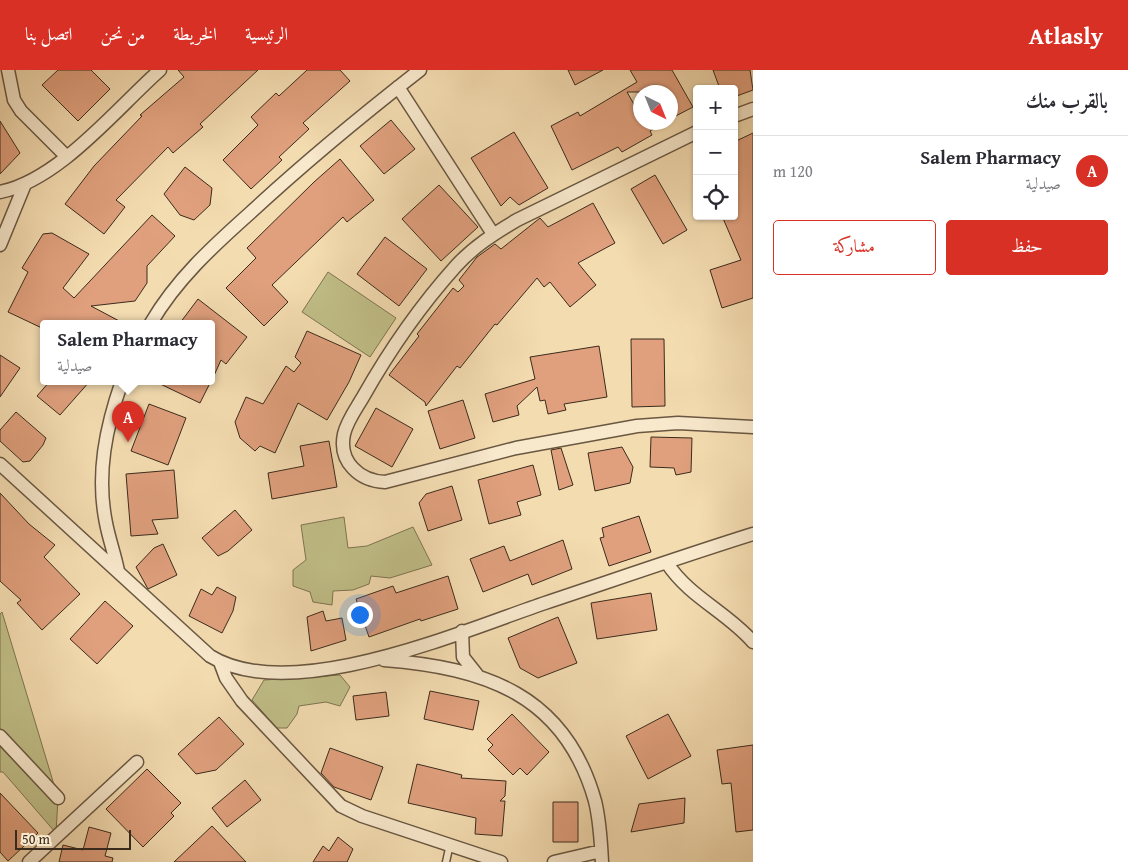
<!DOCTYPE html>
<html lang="ar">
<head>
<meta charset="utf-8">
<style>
	body { margin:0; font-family:"Gentium Book Plus",Amiri,serif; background:#f2f2f3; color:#2b2b33; direction:rtl }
	.controls { position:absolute; right:15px; top:15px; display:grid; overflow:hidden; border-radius:5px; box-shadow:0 1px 4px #0004 }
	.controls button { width:45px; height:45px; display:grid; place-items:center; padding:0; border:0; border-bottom:1px solid #e1e1e2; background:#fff; color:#2b2b33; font:25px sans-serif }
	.compass { position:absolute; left:633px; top:15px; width:45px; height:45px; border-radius:50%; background:#fff; box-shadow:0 1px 4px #0004; rotate:137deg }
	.scale { position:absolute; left:15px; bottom:12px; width:116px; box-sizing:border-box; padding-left:5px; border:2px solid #3b2b1c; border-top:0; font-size:14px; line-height:18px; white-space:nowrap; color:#3b2b1c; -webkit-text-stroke:4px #f8e8cc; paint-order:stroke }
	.you { position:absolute; left:359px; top:544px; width:18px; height:18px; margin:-12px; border:4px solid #fff; border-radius:50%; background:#1a73e8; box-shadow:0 0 0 8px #1a73e833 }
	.badge { display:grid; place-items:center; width:32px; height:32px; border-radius:50%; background:#d93025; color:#fff; font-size:16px; font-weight:700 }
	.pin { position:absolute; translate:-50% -41px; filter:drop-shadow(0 1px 2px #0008) }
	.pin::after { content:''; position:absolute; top:26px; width:18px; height:15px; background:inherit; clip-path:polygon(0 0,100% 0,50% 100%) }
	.popup { position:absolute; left:40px; top:250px; width:175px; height:65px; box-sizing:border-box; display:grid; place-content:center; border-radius:5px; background:#fff; filter:drop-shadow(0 1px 4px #0005); font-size:16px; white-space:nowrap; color:#7c7c81 }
	.popup b { font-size:19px; color:#2b2b33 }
	.popup::after { content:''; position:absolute; left:50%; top:100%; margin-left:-10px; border:10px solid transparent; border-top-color:#fff }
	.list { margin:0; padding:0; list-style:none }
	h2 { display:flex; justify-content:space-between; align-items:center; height:65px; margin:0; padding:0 20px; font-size:21px }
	h2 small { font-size:16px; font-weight:400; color:#7c7c81 }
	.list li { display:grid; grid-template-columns:32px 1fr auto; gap:15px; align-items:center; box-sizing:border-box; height:70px; padding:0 20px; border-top:1px solid #e1e1e2 }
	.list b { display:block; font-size:19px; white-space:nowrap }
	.list p { margin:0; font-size:16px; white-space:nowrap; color:#7c7c81 }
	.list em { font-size:16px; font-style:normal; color:#7c7c81 }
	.actions { display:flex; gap:10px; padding:15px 20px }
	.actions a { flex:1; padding:11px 0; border:1px solid #d93025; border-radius:5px; text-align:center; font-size:18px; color:#d93025 }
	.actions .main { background:#d93025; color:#fff }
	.icon { flex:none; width:28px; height:28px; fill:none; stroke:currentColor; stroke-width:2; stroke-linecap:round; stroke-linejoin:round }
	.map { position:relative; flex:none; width:753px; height:792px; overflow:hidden; direction:ltr }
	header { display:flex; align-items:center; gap:30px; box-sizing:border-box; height:70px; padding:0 25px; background:#d93025; color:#fff }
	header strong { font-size:24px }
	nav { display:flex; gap:28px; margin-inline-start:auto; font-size:18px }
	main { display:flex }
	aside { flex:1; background:#fff }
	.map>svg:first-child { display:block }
	.green { fill:#c1bf88; stroke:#7e7552 }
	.building { fill:#e0a07d; stroke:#3b2b1c }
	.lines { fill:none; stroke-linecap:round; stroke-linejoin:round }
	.service-casing { stroke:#695741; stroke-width:9 }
	.minor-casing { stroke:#695741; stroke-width:15 }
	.service { stroke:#f8e8cc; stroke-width:6 }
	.minor { stroke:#f8e8cc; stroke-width:12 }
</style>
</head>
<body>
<header>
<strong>Atlasly</strong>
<nav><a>الرئيسية</a><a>الخريطة</a><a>من نحن</a><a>اتصل بنا</a></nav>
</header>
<main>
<aside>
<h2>بالقرب منك<small></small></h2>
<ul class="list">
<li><span class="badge">A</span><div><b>Salem Pharmacy</b><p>صيدلية</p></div><em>120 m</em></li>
</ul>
<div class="actions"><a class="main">حفظ</a><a>مشاركة</a></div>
</aside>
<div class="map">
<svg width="753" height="792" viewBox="0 0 753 792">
	<rect width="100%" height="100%" fill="#f4dcb1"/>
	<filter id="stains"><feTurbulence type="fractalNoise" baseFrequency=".004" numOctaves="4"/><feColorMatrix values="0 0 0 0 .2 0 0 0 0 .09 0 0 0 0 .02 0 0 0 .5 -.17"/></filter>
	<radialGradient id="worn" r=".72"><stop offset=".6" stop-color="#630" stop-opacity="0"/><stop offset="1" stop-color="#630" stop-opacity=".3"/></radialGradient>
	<path class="green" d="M328,202L396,248L370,287L302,242Z
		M344,447L348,478L367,476L413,457L432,495L390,508L371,506L369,514L353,520L333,521L332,535L313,532L310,522L293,516V500L306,490L301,455Z
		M2,542L58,728L56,763L3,702H0V544Z
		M340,605L350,617L340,636L326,632L299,636L297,644L287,658H277L252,630L264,610Z"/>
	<path class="building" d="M58,0H91L110,19L78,51L42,15Z
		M178,0H258L200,54L203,57L173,83L168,77L116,130L125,137L104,164L65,134L94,96L142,46L140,45L184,7Z
		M307,0H340L350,11L303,53L309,59L279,87L282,90L251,119L223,90L258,55L251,47L276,23L279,26Z
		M568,0H603L575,15Z
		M630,0H672L693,37L670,49V22H627L640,45V52H665L650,61L652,65L622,82L618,77L572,100L551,56L578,42L580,46L637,12Z
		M713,0H750L753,20L734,27V19H720Z
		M391,50L415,79L384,104L360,76Z
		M0,51L20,83L0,104Z
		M514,62L548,118L519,135L510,127L501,136L471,88Z
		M753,63V228L722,238L710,200L741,190L722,146H734V72Z
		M340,89L374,130L347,152L343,147L272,215L288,232L264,256L226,218L256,188L247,178L314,112Z
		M185,97L212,118L210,135L194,150L180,145L164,124Z
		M655,105L687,160L663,174L631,119Z
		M439,115L478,157L441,191L402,149Z
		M593,133L615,173L578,193L596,215L570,237L550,212L544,217L537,208L497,255L495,254L460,298L457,296L426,336L425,332L389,305L419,266L417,264L453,218L458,222L464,216L459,210L477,187L495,174L501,179L540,148L548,157Z
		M152,145L175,166L147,196V213L135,231L91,236L123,253H44V259L8,242L28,202L22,198L43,164L52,163L89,184L63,218L74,228Z
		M385,167L427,199L399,236L357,204Z
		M198,229L247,267L226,294L221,290L212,310V253H180Z
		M307,261L361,285L349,312L327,350L298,333L275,383L260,376L255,381L240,368L235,352L246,327L263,334L286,296L294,302L301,293L295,287Z
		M631,269H664L665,336L632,337Z
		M599,276L607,327L564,334L566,340L548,344L545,330L540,331L537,317L517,336L519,345L493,352L485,324L535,309L530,287Z
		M0,285L20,298L0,327Z
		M50,311H90L60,345L37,326Z
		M154,311H211L200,333Z
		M463,330L475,368L440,379L428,341Z
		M149,334L186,348L168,395L131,381Z
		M376,338L413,359L392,397L355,376Z
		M16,342L46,368L43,375L30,391L23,392L0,371V360Z
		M651,367L692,368L691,402L676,405L674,398L650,397Z
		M329,371L337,417L272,429L268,403L304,396L300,376Z
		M622,377L633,397L630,413L595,421L588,383Z
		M561,378L573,415L559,420L551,380Z
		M533,395L541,425L517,432L521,445L489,454L478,410Z
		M174,400L178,448L152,450L158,464L131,466L126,404Z
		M452,416L462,450L428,461L419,433L426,424Z
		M0,423L29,454L55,475L44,487L80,524L42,560L17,533L21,530L0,511Z
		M235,440L252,460L228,481L218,486L202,468Z
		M639,446L651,482L609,496L600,468L604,467L602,458Z
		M563,470L572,499L532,515L528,504L483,522L470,489L504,476L510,491Z
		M163,474L177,505L148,519L136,497L154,478Z
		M448,506L458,539L421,551L420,549L369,567L356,529L393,516L396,523Z
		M217,517L236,527L233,541L222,563L189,546L201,519L212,525Z
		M651,523L657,560L597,569L591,533Z
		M105,531L133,556L97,594L70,569Z
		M323,541L326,551L342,548L346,570L311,581L307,547Z
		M558,547L577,593L538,608L520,598L508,568Z
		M430,621L479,631L473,660L424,649Z
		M386,622L389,646L356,650L353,626Z
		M512,644L549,682L527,705L520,698L513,705L488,680L493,675L487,669Z
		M668,644L691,686L648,709L626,666Z
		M219,647L244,674L216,700L196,704L178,684Z
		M753,675V760L736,762L731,713L722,714L717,680Z
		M330,678L383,697L371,730L334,717L321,703Z
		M417,694L462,705L461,708L506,711L505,726L500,731H505L502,766L475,764L476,748L408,733Z
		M147,699L181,733L171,743L174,746L143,777L106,739Z
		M245,710L261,730L227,757L212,738Z
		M0,723L38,763L8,791L0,782Z
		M685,728L684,753L631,762L639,734Z
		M553,732H578V772H553Z
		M212,756L246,792H174Z
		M89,757L111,763L105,786L113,788L112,792H59L63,775L83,780Z
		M338,767L353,779L347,792H313L323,776L329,781Z"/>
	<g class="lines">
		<g class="service-casing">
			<path id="service" d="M446,792L450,774"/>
		</g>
		<g class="minor-casing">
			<path id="minor" d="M8,0L14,30L21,41L67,87
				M398,17L493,164
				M734,46L753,39
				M697,62L517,150C495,163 473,177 456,196C421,235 389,281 363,327C356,339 347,351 344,364C338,392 360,411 385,412L516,378L637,356L678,353L753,357
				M0,122C59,110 115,40 160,0
				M0,175L25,114
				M151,253C176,210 212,177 249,144C304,93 361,46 420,0
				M0,394L210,586C291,636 462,561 545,533C614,510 683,486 753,464
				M667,493C689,527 727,542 753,572
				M118,501C115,485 109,469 106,453C96,404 106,357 122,311
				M462,561L463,587L478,606
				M384,590C485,598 565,624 595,731C600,751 601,772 602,792
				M220,592L226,608L242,631L341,736L362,746L501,792
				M0,666L58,728
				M29,792L137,692
				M554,792L601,781"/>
		</g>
		<use href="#service" class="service"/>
		<use href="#minor" class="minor"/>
	</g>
	<rect width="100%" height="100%" filter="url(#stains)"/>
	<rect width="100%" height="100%" fill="url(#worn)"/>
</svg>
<div class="controls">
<button>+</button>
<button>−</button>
<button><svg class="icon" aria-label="locate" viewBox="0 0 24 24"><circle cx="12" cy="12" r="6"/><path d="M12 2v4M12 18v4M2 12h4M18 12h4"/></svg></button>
</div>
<svg class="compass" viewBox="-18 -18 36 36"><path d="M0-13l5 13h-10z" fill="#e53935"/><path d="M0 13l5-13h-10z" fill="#7c7c81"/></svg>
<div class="scale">50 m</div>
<div class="you"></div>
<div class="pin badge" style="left:128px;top:372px">A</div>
<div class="popup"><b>Salem Pharmacy</b>صيدلية</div>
</div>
</main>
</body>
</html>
